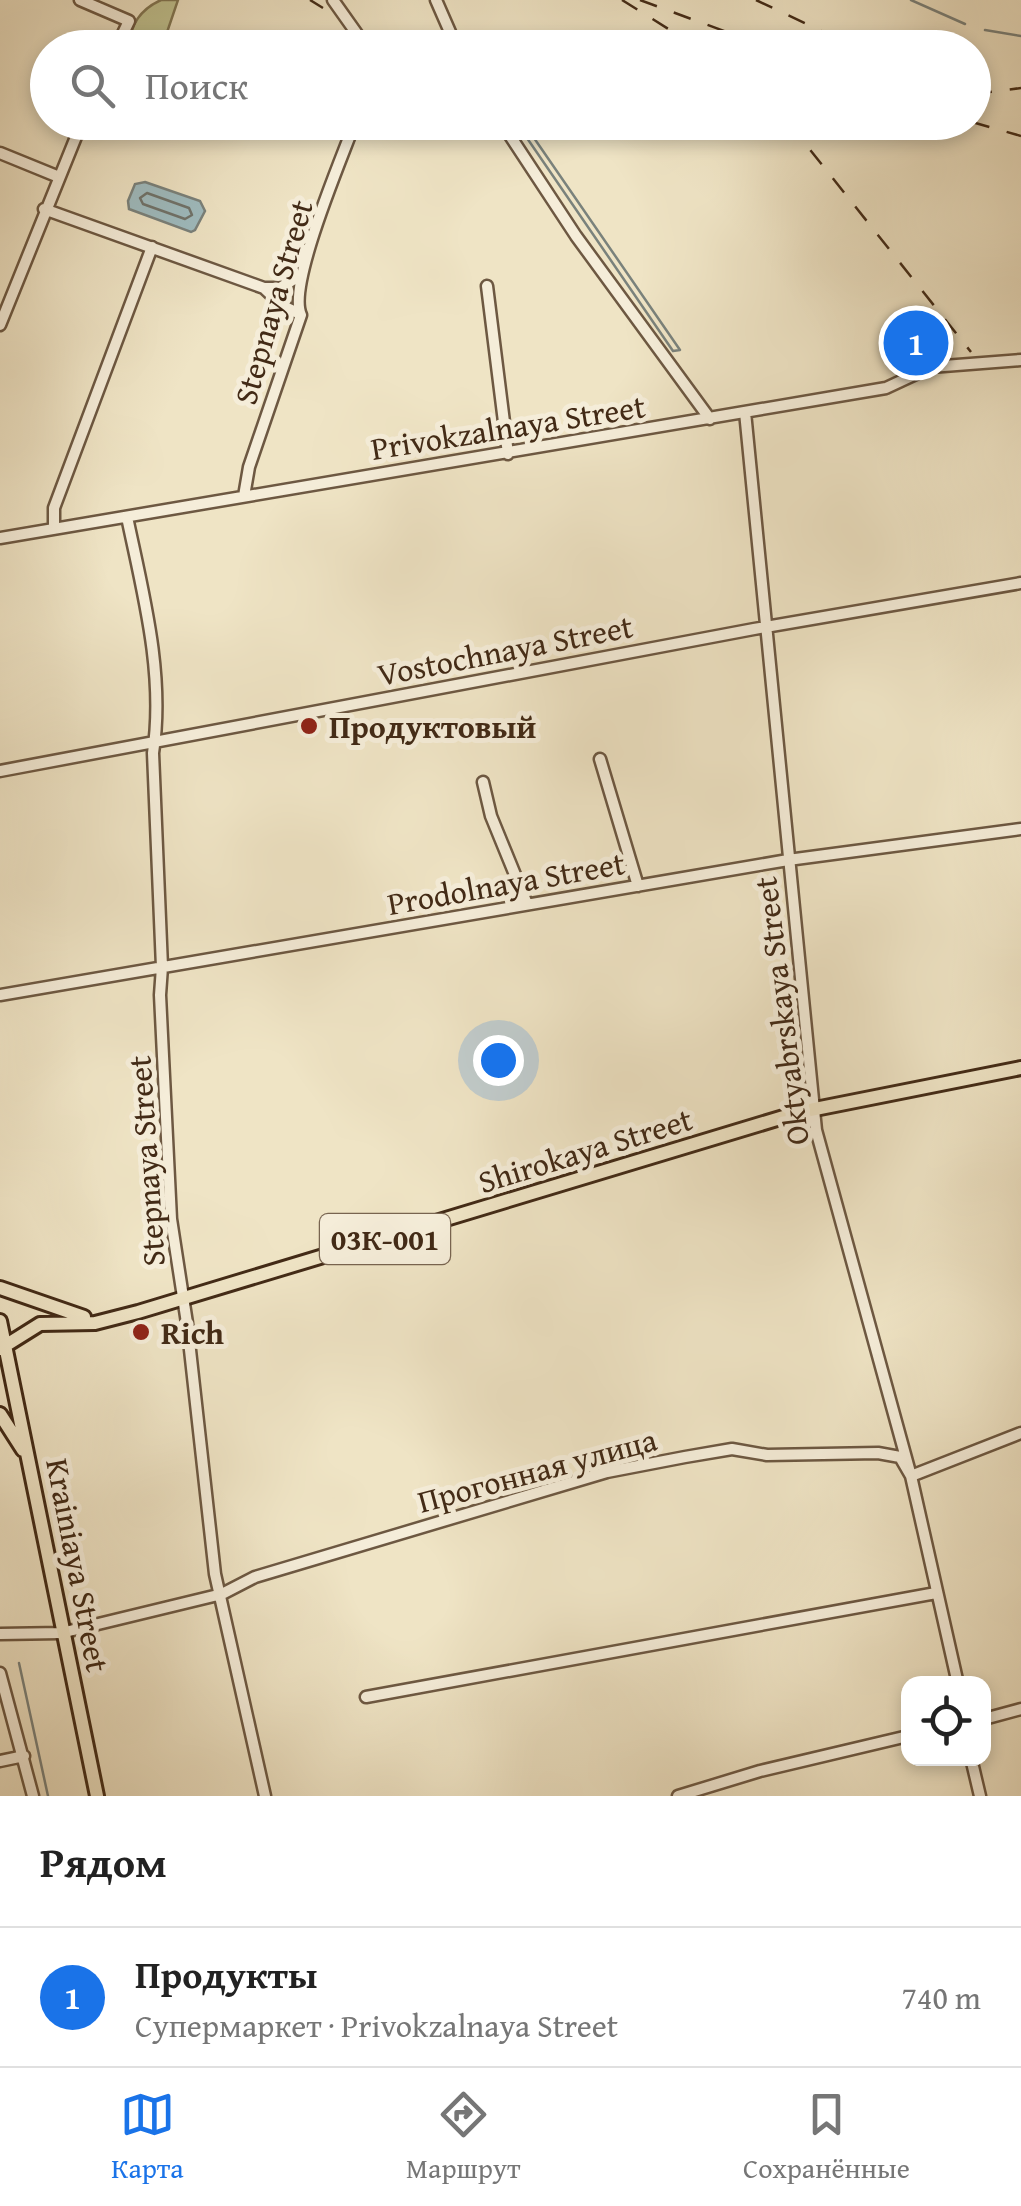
<!DOCTYPE html>
<html lang="ru">
<head>
<meta charset="utf-8">
<style>
	body { margin:0; font-family:"Gentium Book Plus",serif; background:#f6f6f6; color:#222 }
	.controls { position:absolute; right:30px; bottom:30px; display:grid; overflow:hidden; border-radius:20px; box-shadow:0 5px 15px #0003 }
	.controls button { width:90px; height:90px; display:grid; place-items:center; padding:0; border:0; border-bottom:2px solid #e0e0e0; background:#fff; color:#222; font:50px sans-serif }
	.you { position:absolute; left:498px; top:1060px; width:35px; height:35px; margin:-25px; border:8px solid #fff; border-radius:50%; background:#1a73e8; box-shadow:0 0 0 15px #1a73e833 }
	.badge { display:grid; place-items:center; width:65px; height:65px; border-radius:50%; background:#1a73e8; color:#fff; font-size:32px; font-weight:700 }
	.pin { position:absolute; translate:-50% -50%; border:5px solid #fff; box-shadow:0 2px 10px #0006 }
	.list { margin:0; padding:0; list-style:none }
	h2 { display:flex; justify-content:space-between; align-items:center; height:130px; margin:0; padding:0 40px; font-size:42px }
	h2 small { font-size:32px; font-weight:400; color:#767676 }
	.list li { display:grid; grid-template-columns:65px 1fr auto; gap:30px; align-items:center; box-sizing:border-box; height:140px; padding:0 40px; border-top:2px solid #e0e0e0 }
	.list b { display:block; font-size:38px; white-space:nowrap }
	.list p { margin:0; font-size:32px; white-space:nowrap; color:#767676 }
	.list em { font-size:32px; font-style:normal; color:#767676 }
	.icon { flex:none; width:55px; height:55px; fill:none; stroke:currentColor; stroke-width:2; stroke-linecap:round; stroke-linejoin:round }
	.map { position:relative; flex:none; width:1021px; height:1796px; overflow:hidden }
	.search { position:absolute; background:#fff; box-shadow:0 5px 15px #0003; left:30px; right:30px; top:30px; height:110px; display:flex; align-items:center; gap:25px; box-sizing:border-box; padding:0 35px; border-radius:55px; color:#767676; font-size:38px }
	.sheet { height:270px; background:#fff }
	nav { display:flex; justify-content:space-around; align-items:center; box-sizing:border-box; height:140px; border-top:2px solid #e0e0e0; background:#fff; font-size:28px; color:#767676 }
	nav a { display:grid; justify-items:center; gap:5px }
	nav .on { color:#1a73e8 }
	.map>svg:first-child { display:block }
	.green { fill:#c0c290; stroke:#817653; stroke-width:2.5 }
	.water { fill:#9fbcc0; stroke:#7a827c; stroke-width:2.5 }
	.lines { fill:none; stroke-linecap:round; stroke-linejoin:round }
	.shore { stroke:#70736b; stroke-width:2.5 }
	.stream { stroke:#7a827c; stroke-width:2.5 }
	.minor-casing { stroke:#6d5842; stroke-width:15 }
	.major-casing { stroke:#422a16; stroke-width:18 }
	.minor { stroke:#f5edd9; stroke-width:10 }
	.major { stroke:#efe4c5; stroke-width:12 }
	.rail { stroke:#422a16; stroke-width:2.5; stroke-dasharray:18 18; stroke-linecap:butt }
	.poi-dot { fill:#8f2418; stroke:#f5edd9; stroke-width:4 }
	.labels { text-anchor:middle; dominant-baseline:central; stroke-width:10; stroke-linejoin:round; paint-order:stroke }
	.shield { fill:#f5edd9; stroke:#786450; stroke-width:2.5 }
	.shield-label { font-size:30px; font-weight:bold; fill:#422a16 }
	.street-label { font-size:32px; fill:#422a16; stroke:#f5edd9 }
	.poi-label { font-size:32px; font-weight:bold; fill:#422a16; stroke:#f5edd9; text-anchor:start }
</style>
</head>
<body>
<div class="map">
<svg width="1021" height="1796" viewBox="0 0 1021 1796">
	<rect width="100%" height="100%" fill="#efe4c5"/>
	<filter id="stains"><feTurbulence type="fractalNoise" baseFrequency=".002" numOctaves="4"/><feColorMatrix values="0 0 0 0 .2 0 0 0 0 .09 0 0 0 0 .02 0 0 0 .5 -.17"/></filter>
	<radialGradient id="worn" r=".72"><stop offset=".6" stop-color="#630" stop-opacity="0"/><stop offset="1" stop-color="#630" stop-opacity=".3"/></radialGradient>
	<path class="green" d="M161,0H178L162,47H130C129,25 141,9 161,0Z"/>
	<path class="water" d="M145,182L200,201L205,211L195,230L191,232L129,209L128,201L135,184Z"/>
	<g class="lines">
		<path class="shore" d="M147,193L189,208L192,215L185,219L143,204L140,198Z"/>
		<path class="stream" d="M911,0L965,24
			M985,30L1021,36
			M516,122L673,351L680,350L523,122
			M19,1663L48,1796"/>
		<g class="minor-casing">
			<path id="minor" d="M80,0L129,21L116,48
				M333,0L367,48
				M436,0L457,48
				M501,122L576,236L710,419
				M0,153L59,177
				M44,209L264,288L283,306L300,314
				M487,286L508,454
				M264,288H280L299,276
				M0,325L82,122
				M745,412L816,1130L911,1476L958,1684
				M244,496L249,467L301,315C287,285 342,158 355,122
				M127,517C143,593 165,675 153,753L162,967L160,995L171,1219L187,1323L215,1574L265,1796
				M54,529V508L152,247
				M0,538L886,388L931,367L1021,360
				M600,759L638,886
				M0,771L754,629L1021,583
				M483,782L491,816L527,904
				M0,995L788,860L1021,829
				M0,1634L61,1633L222,1594L255,1577L607,1472L685,1457L732,1449L767,1455L878,1453L900,1457L911,1476L1021,1433
				M0,1673L33,1796
				M366,1697L936,1593
				M984,1719L1021,1709
				M971,1758L980,1796
				M0,1761L24,1756
				M678,1796L760,1771L908,1736"/>
		</g>
		<g class="major-casing">
			<path id="major" d="M0,1288L84,1317
				M0,1321L97,1796
				M0,1349L40,1324L95,1323L138,1312L800,1112L1021,1068
				M0,1414L23,1450"/>
		</g>
		<use href="#minor" class="minor"/>
		<use href="#major" class="major"/>
		<path class="rail" d="M310,0L323,8
			M622,0L699,48
			M640,0L770,48
			M756,0L857,48
			M974,94L1021,88
			M788,122L971,352
			M972,122L1021,136"/>
	</g>
	<g class="poi-dot">
		<circle cx="309" cy="726" r="10"/>
		<circle cx="141" cy="1332" r="10"/>
	</g>
	<g class="labels">
		<rect class="shield" x="320" y="1214" width="130" height="50" rx="8"/>
		<g class="shield-label">
			<text x="385" y="1239">03К-001</text>
		</g>
		<g class="street-label">
			<text transform="translate(273 302) rotate(-74)">Stepnaya Street</text>
			<text transform="translate(508 427) rotate(-9)">Privokzalnaya Street</text>
			<text transform="translate(505 650) rotate(-11)">Vostochnaya Street</text>
			<text transform="translate(506 883) rotate(-10)">Prodolnaya Street</text>
			<text transform="translate(781 1011) rotate(-97)">Oktyabrskaya Street</text>
			<text transform="translate(585 1150) rotate(-17)">Shirokaya Street</text>
			<text transform="translate(146 1161) rotate(-94)">Stepnaya Street</text>
			<text transform="translate(537 1470) rotate(-15)">Прогонная улица</text>
			<text transform="translate(78 1565) rotate(79)">Krainiaya Street</text>
		</g>
		<g class="poi-label">
			<text x="329" y="726">Продуктовый</text>
			<text x="161" y="1332">Rich</text>
		</g>
	</g>
	<rect width="100%" height="100%" filter="url(#stains)"/>
	<rect width="100%" height="100%" fill="url(#worn)"/>
</svg>
<div class="controls">
<button><svg class="icon" aria-label="locate" viewBox="0 0 24 24"><circle cx="12" cy="12" r="6"/><path d="M12 2v4M12 18v4M2 12h4M18 12h4"/></svg></button>
</div>
<div class="you"></div>
<div class="pin badge" style="left:916px;top:343px">1</div>
<div class="search"><svg class="icon" aria-label="search" viewBox="0 0 24 24"><circle cx="10" cy="10" r="6"/><path d="M15 15l6 6"/></svg>Поиск</div>
</div>
<section class="sheet">
<h2>Рядом<small></small></h2>
<ul class="list">
<li><span class="badge">1</span><div><b>Продукты</b><p>Супермаркет · Privokzalnaya Street</p></div><em>740 m</em></li>
</ul>
</section>
<nav>
<a class="on"><svg class="icon" aria-label="map" viewBox="0 0 24 24"><path d="M3 6l6-2 6 2 6-2v14l-6 2-6-2-6 2zM9 4v14M15 6v14"/></svg>Карта</a>
<a><svg class="icon" aria-label="directions" viewBox="0 0 24 24"><path d="M12 3l9 9-9 9-9-9zM9 14v-3h6M13 9l2 2-2 2"/></svg>Маршрут</a>
<a><svg class="icon" aria-label="saved" viewBox="0 0 24 24"><path d="M7 4h10v16l-5-4-5 4z"/></svg>Сохранённые</a>
</nav>
</body>
</html>
